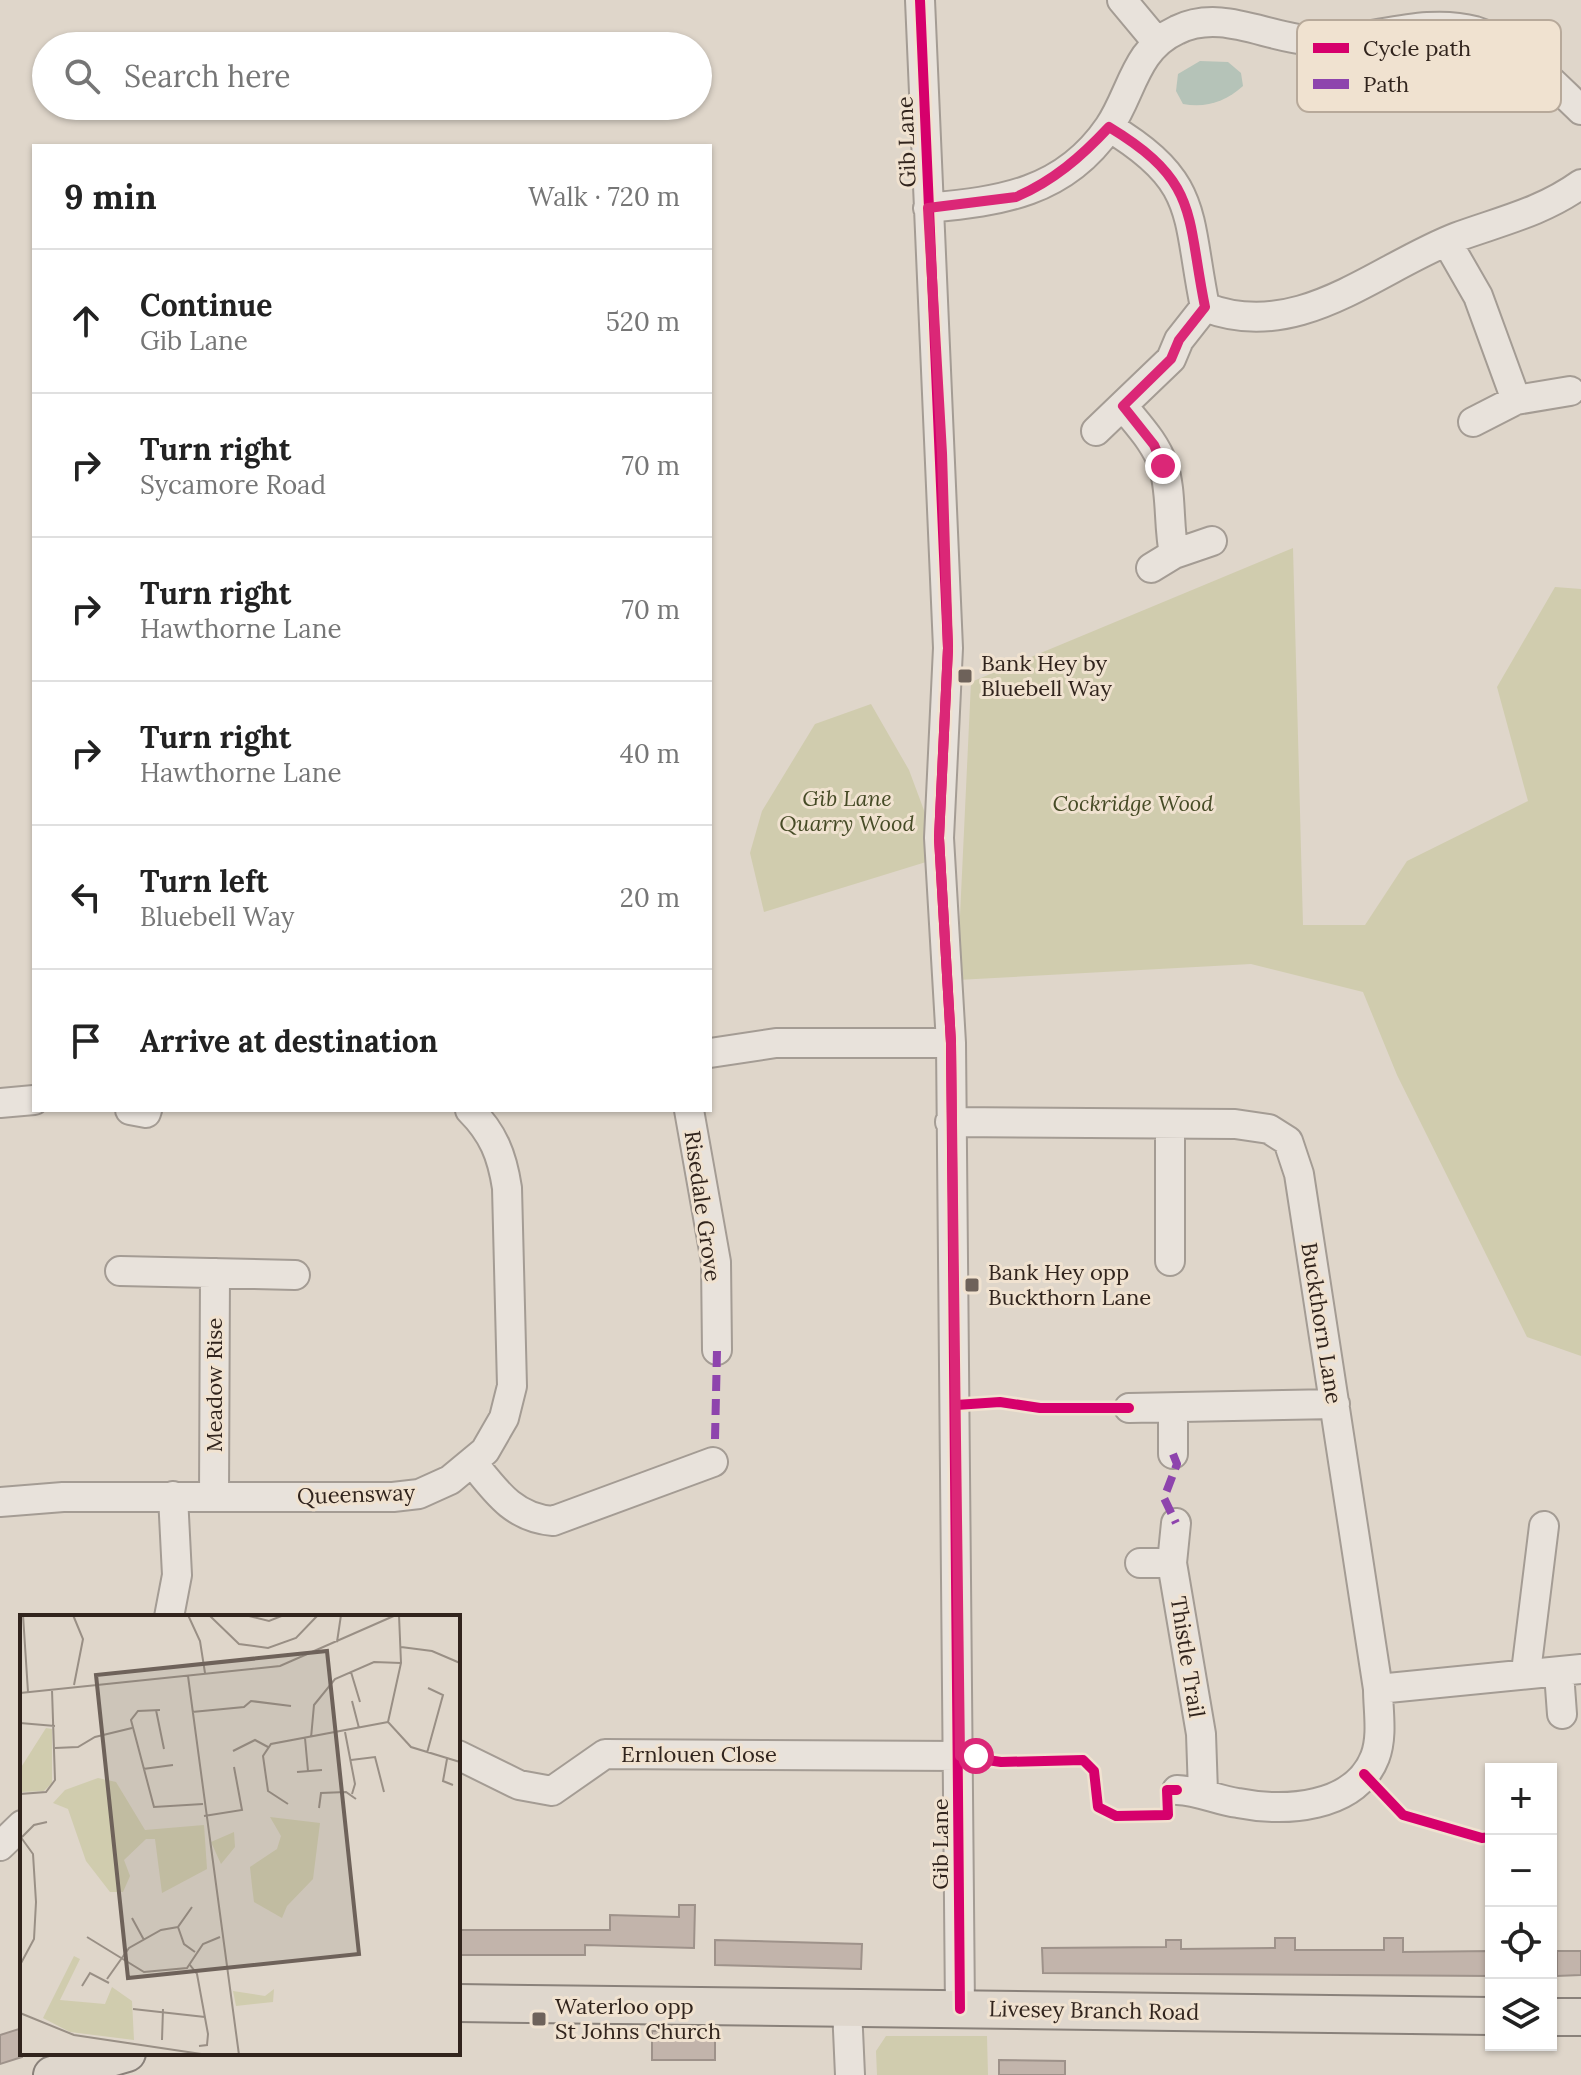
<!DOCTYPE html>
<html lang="en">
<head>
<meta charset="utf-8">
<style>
	body { margin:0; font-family:Lora,serif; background:#f6f6f6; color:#222 }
	.controls { position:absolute; right:24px; bottom:24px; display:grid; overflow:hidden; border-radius:0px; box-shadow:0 2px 6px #0004 }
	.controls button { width:72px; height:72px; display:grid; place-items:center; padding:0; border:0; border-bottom:2px solid #e0e0e0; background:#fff; color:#222; font:40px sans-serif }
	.stop { position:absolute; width:24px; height:24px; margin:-18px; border:6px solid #db2777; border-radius:50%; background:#fff }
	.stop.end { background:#db2777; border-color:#fff; box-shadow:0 2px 8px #0008 }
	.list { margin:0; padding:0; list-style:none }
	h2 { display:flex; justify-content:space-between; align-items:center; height:104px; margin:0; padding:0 32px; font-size:34px }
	h2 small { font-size:26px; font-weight:400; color:#767676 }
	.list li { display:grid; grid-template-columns:52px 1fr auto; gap:24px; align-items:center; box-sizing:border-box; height:144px; padding:0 32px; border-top:2px solid #e0e0e0 }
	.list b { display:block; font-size:30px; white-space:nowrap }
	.list p { margin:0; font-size:26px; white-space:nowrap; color:#767676 }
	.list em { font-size:26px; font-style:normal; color:#767676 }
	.icon { flex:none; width:44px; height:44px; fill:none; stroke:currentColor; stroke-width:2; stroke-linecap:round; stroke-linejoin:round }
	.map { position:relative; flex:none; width:1581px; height:2075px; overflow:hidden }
	.search { position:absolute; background:#fff; box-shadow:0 2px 6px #0004; left:32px; top:32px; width:680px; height:88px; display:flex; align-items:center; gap:20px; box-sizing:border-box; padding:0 28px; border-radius:44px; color:#767676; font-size:30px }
	.panel { position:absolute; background:#fff; box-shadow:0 2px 6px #0004; left:32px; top:144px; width:680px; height:968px; border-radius:0px }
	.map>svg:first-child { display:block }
	.green { fill:#d0ccae }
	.water { fill:#b5c3b8 }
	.building { fill:#c2b4ab; stroke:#9e928a; stroke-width:2 }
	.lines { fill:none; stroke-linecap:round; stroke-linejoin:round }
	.minor-casing { stroke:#a49c94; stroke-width:32 }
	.major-casing { stroke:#89817a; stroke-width:40 }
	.minor { stroke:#e8e2db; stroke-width:28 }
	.major { stroke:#dfd7cd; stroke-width:36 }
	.quiet { stroke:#8e44ad; stroke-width:8; stroke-dasharray:16 8; stroke-linecap:butt }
	.cycleway-casing { stroke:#f0e2d0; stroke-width:15 }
	.cycleway { stroke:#d6006c; stroke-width:10 }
	.route { stroke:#db2777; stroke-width:10 }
	.poi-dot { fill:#6e625a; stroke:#f0e2d0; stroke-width:3 }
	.labels { text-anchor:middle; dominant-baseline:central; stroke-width:6; stroke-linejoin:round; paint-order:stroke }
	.street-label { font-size:22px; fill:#31241d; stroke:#f0e2d0 }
	.poi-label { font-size:22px; fill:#31241d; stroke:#f0e2d0; text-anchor:start }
	.park-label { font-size:22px; font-style:italic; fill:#464b26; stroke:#f0e2d0 }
	.inset-road { fill:none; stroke:#998f85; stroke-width:2 }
	.view { fill:#6e625a; fill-opacity:0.15; stroke:#6e625a; stroke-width:4 }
	.inset-edge { fill:none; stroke:#31241d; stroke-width:4 }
	.key { fill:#f0e2d0; stroke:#b7a99a; stroke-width:2 }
	.key-label { font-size:22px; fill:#31241d }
</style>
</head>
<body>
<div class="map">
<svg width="1581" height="2075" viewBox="0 0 1581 2075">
	<rect width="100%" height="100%" fill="#dfd6ca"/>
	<path class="green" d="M1293,548L1303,925H1365L1407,861L1528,801L1497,687L1555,587L1581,589V1356L1527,1337L1397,1075L1363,992L1251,964L957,980L971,682Z
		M871,704L909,770L925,813L926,862L764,912L750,853L762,811L815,724Z
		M886,2036H987L988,2075H877L876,2051Z"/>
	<path class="water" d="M1200,61L1228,62L1241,73L1243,86C1225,102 1206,108 1183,104L1176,91L1178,74Z"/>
	<path class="building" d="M679,1905H695L694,1948L585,1945V1955H458V1930H610V1915L679,1917Z
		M1275,1938H1295V1950H1384V1938H1403V1952L1491,1951V1976L1043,1973L1042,1948L1166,1947V1940H1181V1949L1275,1948Z
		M715,1940L862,1944L861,1969L715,1965Z
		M1557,1951H1581V1975L1557,1976Z
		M22,2028V2057L0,2064V2035Z
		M652,2031H715V2060H652Z
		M999,2060L1065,2061V2075H999Z"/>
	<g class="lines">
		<g class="minor-casing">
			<path id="minor" d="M920,0L948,648L939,838L951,1043L960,2009
				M1122,0L1157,42
				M928,208C1001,201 1064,193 1109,127C1132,93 1135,49 1177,30C1220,9 1263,36 1307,40C1363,45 1419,16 1475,31C1518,44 1549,80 1581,110
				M1447,242L1478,296L1516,400
				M1205,307C1298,344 1376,268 1457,237C1501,221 1542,212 1581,184
				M1123,406C1138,425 1155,442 1163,465C1172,491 1168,525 1174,554
				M1473,422L1516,400L1570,391
				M1096,431L1171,359L1179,340L1205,307C1186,214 1200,182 1109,127
				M1151,568L1174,554L1212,541
				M710,1053L776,1043H951
				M0,1103L34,1100
				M130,1110L146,1113L147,1110
				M689,1110L716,1262L717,1350
				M950,1122L1235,1124L1269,1129L1288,1141L1299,1174L1378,1689C1378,1710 1383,1736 1375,1757C1355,1809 1284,1812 1238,1803C1216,1800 1200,1791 1177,1790
				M1170,1261V1124
				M120,1271L295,1275
				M1129,1408L1335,1404
				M1173,1408V1454
				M473,1463C496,1492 514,1518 553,1521L713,1462
				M214,1496L215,1273
				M0,1502L63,1497H393L419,1494L450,1480L485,1451L504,1418L512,1386L507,1188C502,1155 493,1133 470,1110
				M1176,1523L1172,1563L1201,1734L1203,1792
				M1140,1563H1172
				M169,1617L177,1575L173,1496
				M1526,1672L1544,1526
				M1559,1673L1562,1714
				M1378,1689L1581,1669
				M458,1755L519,1785L552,1791L605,1754L960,1756
				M0,1846L22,1825
				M847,2008L850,2075"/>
		</g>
		<g class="major-casing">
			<path id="major" d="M458,2003L1491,2016
				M1551,2017H1581
				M52,2075L127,2053"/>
		</g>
		<use href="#minor" class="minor"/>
		<use href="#major" class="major"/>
		<path class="quiet" d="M715,1439L717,1350
			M1173,1454L1177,1464L1164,1498L1176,1523"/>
		<g class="cycleway-casing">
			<path id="cycleway" d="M920,0L948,648L939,838L951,1043L960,2009
				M956,1405L1000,1402L1040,1408H1129
				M960,1756L1001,1762L1083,1760L1094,1771L1098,1807L1116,1816L1168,1815L1167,1790H1177
				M1364,1774L1403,1815L1482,1838L1491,1837"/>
		</g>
		<use href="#cycleway" class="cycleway"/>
	</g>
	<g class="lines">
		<path class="route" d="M976,1756H960L951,1043L939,838L948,648L942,453L928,208L1016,197C1053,181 1081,157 1109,127C1200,182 1186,214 1205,307L1179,340L1171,359L1123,406L1154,445L1163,466"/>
	</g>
	<g class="poi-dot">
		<rect x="957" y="668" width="16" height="16" rx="4"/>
		<rect x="964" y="1277" width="16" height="16" rx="4"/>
		<rect x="531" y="2011" width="16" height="16" rx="4"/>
	</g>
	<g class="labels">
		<g class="street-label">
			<text transform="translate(906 142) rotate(-92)">Gib Lane</text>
			<text transform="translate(703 1206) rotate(82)">Risedale Grove</text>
			<text transform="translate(1322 1323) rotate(81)">Buckthorn Lane</text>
			<text transform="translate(214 1385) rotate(-90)">Meadow Rise</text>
			<text transform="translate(356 1494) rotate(-2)">Queensway</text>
			<text transform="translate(1188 1657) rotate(81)">Thistle Trail</text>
			<text x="699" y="1754">Ernlouen Close</text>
			<text transform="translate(940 1844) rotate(-90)">Gib Lane</text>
			<text transform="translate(1094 2010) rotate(1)">Livesey Branch Road</text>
		</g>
		<g class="poi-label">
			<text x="981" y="663">Bank Hey by<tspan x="981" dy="25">Bluebell Way</tspan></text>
			<text x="988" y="1272">Bank Hey opp<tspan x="988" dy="25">Buckthorn Lane</tspan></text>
			<text x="555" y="2006">Waterloo opp<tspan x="555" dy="25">St Johns Church</tspan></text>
		</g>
		<g class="park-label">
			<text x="847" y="798">Gib Lane<tspan x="847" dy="25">Quarry Wood</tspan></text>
			<text x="1133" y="803">Cockridge Wood</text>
		</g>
	</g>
	<g transform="translate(20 1615)">
		<rect width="440" height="440" fill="#dfd6ca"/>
		<path d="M26,113L32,114V168L24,176L0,177V154ZM78,163L96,167L125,215L184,210L187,254L142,278L135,224H126L104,245L110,261L103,277H90L66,246L48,194L33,188L45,175ZM250,202L300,208L293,264L267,291L262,303L234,287L232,271L230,252L257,234L261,221ZM214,217L215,232L201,249L191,227ZM54,341L60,344L40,385L85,389L92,372L112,386L114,425L50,417L23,403ZM254,374L253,387L216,391L213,376L245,381Z" fill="#d0ccae"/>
		<path class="inset-road" d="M3,0L8,77M53,0L63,24L54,70M168,0L180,26L185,58M189,0L219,29L248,33L276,23L298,0M225,0L249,6L264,0M379,0L381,48L368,107L391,132L440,147M317,27L321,0M381,32L412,36L440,48M331,57L340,87M168,61L219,440M0,78L260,51L376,0M332,86L339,113M136,95L144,134M140,95L118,96L111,105L134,192L183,189M172,97L224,92L231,86L271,91M0,108L35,111M325,117L335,169L332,179M285,123L288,156M291,123L294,90L315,64L354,47L381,48M35,133L58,132L75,122L112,113M213,136L235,125L248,132M407,138L423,80L408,73M427,144L423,166L433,170M331,145L355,142L364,177M123,154L153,150M277,157L302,155M0,179L26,177L35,165L32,75M268,189L248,176L243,141L251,129L368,107M299,193L301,178L326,177L336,184M184,201L222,195L214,152M0,221L13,239L16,287L14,324L0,350M2,222L14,210L27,207M172,292L158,312L164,329L175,337M112,303L124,325M67,322L124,357L167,353L183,329L200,322M170,350L177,359L188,419L187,430L179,431M87,364L109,333L141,315L158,312M62,371L70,358L89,368M113,394L185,402M0,398L54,420L188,440M142,425L143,394"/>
		<path class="view" d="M307,36L339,339L108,363L76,60Z"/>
		<rect width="440" height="440" class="inset-edge"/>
	</g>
	<rect x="1297" y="20" width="264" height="92" rx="12" class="key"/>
	<rect x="1313" y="43" width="36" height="10" fill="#d6006c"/>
	<rect x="1313" y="79" width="36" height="10" fill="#8e44ad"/>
	<g class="key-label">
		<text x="1363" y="56">Cycle path</text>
		<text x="1363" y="92">Path</text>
	</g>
</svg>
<div class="controls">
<button>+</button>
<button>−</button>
<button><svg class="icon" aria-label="locate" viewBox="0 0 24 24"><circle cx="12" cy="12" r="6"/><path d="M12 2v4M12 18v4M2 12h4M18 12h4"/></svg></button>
<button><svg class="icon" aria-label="layers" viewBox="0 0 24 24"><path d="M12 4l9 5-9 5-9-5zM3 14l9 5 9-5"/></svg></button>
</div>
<div class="stop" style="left:976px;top:1756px"></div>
<div class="stop end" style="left:1163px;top:466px"></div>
<div class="search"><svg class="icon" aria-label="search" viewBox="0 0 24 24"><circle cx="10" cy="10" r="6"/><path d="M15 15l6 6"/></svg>Search here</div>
<section class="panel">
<h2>9 min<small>Walk · 720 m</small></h2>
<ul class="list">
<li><svg class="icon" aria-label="ahead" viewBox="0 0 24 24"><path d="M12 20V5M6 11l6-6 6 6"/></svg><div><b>Continue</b><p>Gib Lane</p></div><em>520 m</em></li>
<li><svg class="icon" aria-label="right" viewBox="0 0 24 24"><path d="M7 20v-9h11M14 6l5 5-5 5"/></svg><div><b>Turn right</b><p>Sycamore Road</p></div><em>70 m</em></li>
<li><svg class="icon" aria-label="right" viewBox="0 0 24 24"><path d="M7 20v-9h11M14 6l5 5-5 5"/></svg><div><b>Turn right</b><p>Hawthorne Lane</p></div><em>70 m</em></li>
<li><svg class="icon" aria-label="right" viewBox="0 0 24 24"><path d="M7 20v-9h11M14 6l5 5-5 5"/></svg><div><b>Turn right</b><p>Hawthorne Lane</p></div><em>40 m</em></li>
<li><svg class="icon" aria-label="left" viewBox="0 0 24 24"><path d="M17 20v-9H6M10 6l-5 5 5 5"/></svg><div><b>Turn left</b><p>Bluebell Way</p></div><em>20 m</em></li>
<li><svg class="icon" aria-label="arrive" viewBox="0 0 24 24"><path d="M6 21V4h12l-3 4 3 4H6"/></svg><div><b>Arrive at destination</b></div></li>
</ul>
</section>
</div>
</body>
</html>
